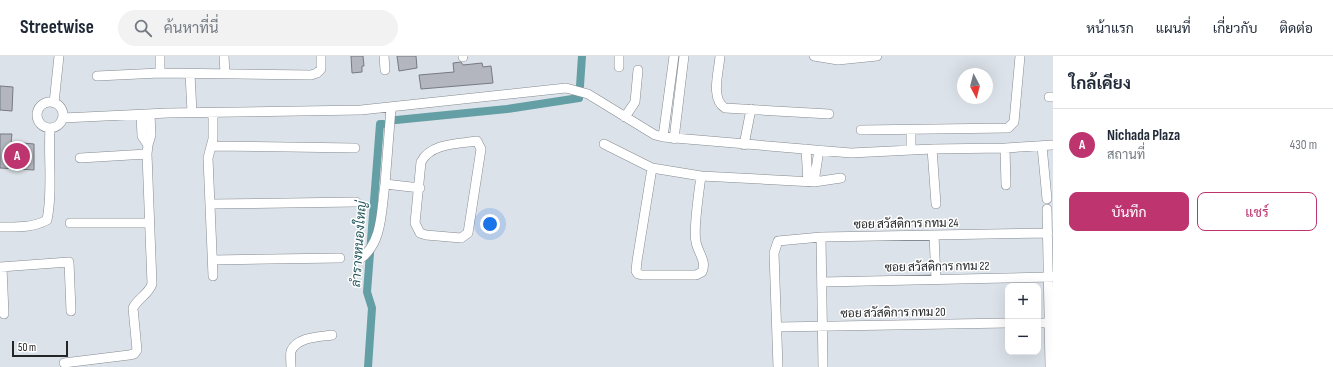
<!DOCTYPE html>
<html lang="th">
<head>
<meta charset="utf-8">
<style>
	body { margin:0; font-family:"Sofia Sans Condensed",Sarabun,sans-serif; background:#f2f2f3; color:#1f2937 }
	.controls { position:absolute; right:12px; bottom:12px; display:grid; overflow:hidden; border-radius:8px; box-shadow:0 4px 16px #0002 }
	.controls button { width:36px; height:36px; display:grid; place-items:center; padding:0; border:0; border-bottom:1px solid #e0e1e3; background:#fff; color:#1f2937; font:20px sans-serif }
	.compass { position:absolute; left:957px; top:12px; width:36px; height:36px; border-radius:50%; background:#fff; box-shadow:0 4px 16px #0002; rotate:173deg }
	.scale { position:absolute; left:12px; bottom:10px; width:56px; box-sizing:border-box; padding-left:4px; border:2px solid #232527; border-top:0; font-size:11px; line-height:14px; white-space:nowrap; color:#232527; -webkit-text-stroke:3px #fff; paint-order:stroke }
	.you { position:absolute; left:490px; top:168px; width:14px; height:14px; margin:-10px; border:3px solid #fff; border-radius:50%; background:#1a73e8; box-shadow:0 0 0 6px #1a73e833 }
	.badge { display:grid; place-items:center; width:26px; height:26px; border-radius:50%; background:#bd346f; color:#fff; font-size:13px; font-weight:700 }
	.pin { position:absolute; translate:-50% -50%; border:2px solid #fff; box-shadow:0 1px 4px #0006 }
	.list { margin:0; padding:0; list-style:none }
	h2 { display:flex; justify-content:space-between; align-items:center; height:52px; margin:0; padding:0 16px; font-size:17px }
	h2 small { font-size:13px; font-weight:400; color:#747a83 }
	.list li { display:grid; grid-template-columns:26px 1fr auto; gap:12px; align-items:center; box-sizing:border-box; height:72px; padding:0 16px; border-top:1px solid #e0e1e3 }
	.list b { display:block; font-size:15px; white-space:nowrap }
	.list p { margin:0; font-size:13px; white-space:nowrap; color:#747a83 }
	.list em { font-size:13px; font-style:normal; color:#747a83 }
	.actions { display:flex; gap:8px; padding:12px 16px }
	.actions a { flex:1; padding:9px 0; border:1px solid #bd346f; border-radius:8px; text-align:center; font-size:14px; color:#bd346f }
	.actions .main { background:#bd346f; color:#fff }
	.icon { flex:none; width:22px; height:22px; fill:none; stroke:currentColor; stroke-width:2; stroke-linecap:round; stroke-linejoin:round }
	.map { position:relative; flex:none; width:1053px; height:311px; overflow:hidden }
	header { display:flex; align-items:center; gap:24px; box-sizing:border-box; height:56px; padding:0 20px; background:#fff; border-bottom:1px solid #e0e1e3 }
	header strong { font-size:19px }
	nav { display:flex; gap:22px; margin-inline-start:auto; font-size:14px }
	.search { width:280px; height:36px; background:#f2f2f3; display:flex; align-items:center; gap:10px; box-sizing:border-box; padding:0 14px; border-radius:22px; color:#747a83; font-size:15px }
	main { display:flex }
	aside { flex:1; background:#fff }
	.map>svg:first-child { display:block }
	.lines { fill:none; stroke-linecap:round; stroke-linejoin:round }
	.canal { stroke:#649fa5; stroke-width:8 }
	.building { fill:#b3b6be; stroke:#777a81 }
	.minor-casing { stroke:#858b91; stroke-width:10 }
	.minor { stroke:#fff; stroke-width:9 }
	.labels { text-anchor:middle; dominant-baseline:central; stroke-width:3; stroke-linejoin:round; paint-order:stroke }
	.street-label { font-size:12px; fill:#232527; stroke:#fff }
	.water-label { font-size:13px; font-style:italic; fill:#23575c; stroke:#fff }
</style>
</head>
<body>
<header>
<strong>Streetwise</strong>
<div class="search"><svg class="icon" aria-label="search" viewBox="0 0 24 24"><circle cx="10" cy="10" r="6"/><path d="M15 15l6 6"/></svg>ค้นหาที่นี่</div>
<nav><a>หน้าแรก</a><a>แผนที่</a><a>เกี่ยวกับ</a><a>ติดต่อ</a></nav>
</header>
<main>
<div class="map">
<svg width="1053" height="311" viewBox="0 0 1053 311">
	<rect width="100%" height="100%" fill="#dce2e9"/>
	<g class="lines">
		<path class="canal" d="M580,30L582,0
			M396,64L507,53L579,42
			M368,311L372,252L367,236L380,68H383"/>
	</g>
	<path class="building" d="M351,0H363L364,10H362V16L352,17Z
		M397,0H416L417,12L399,15Z
		M461,6L463,9L482,7L483,11L491,10L493,27L421,33L419,19L454,16L453,7Z
		M0,30L13,31L12,55L0,54Z
		M0,78H12L11,86L34,88V114L0,112Z"/>
	<g class="lines">
		<g class="minor-casing">
			<path id="minor" d="M160,0V17
				M224,0L225,18
				M384,0L385,14
				M463,0V1
				M720,0C719,15 710,43 725,52L829,58
				M814,0L838,4L877,0
				M619,11V0
				M190,18L192,56
				M97,20L160,17L311,19L317,17L321,13V0
				M1049,41H1053
				M37 59a13 13 0 1 1 26 0a13 13 0 1 1-26 0Z
				M54,47L59,0
				M391,52L385,128L420,132
				M141,59L142,80L148,89
				M625,61L635,46L638,14
				M63,62L168,57L361,54L566,32L588,38L655,79L663,81L851,97L932,93L1005,92L1053,89
				M861,74L1008,72L1014,66L1020,0
				M911,74V94
				M663,81L674,0
				M674,83L684,0
				M477,85L481,93L468,177L461,182L426,179L420,177L415,167L421,106C431,87 458,88 477,85Z
				M604,88L652,112L701,120L814,126L841,122
				M744,89L751,53
				M212,90L355,92
				M1042,90L1047,143
				M1005,92L1006,129
				M806,93L808,126
				M932,93L936,148
				M80,102L147,98
				M652,112L637,205L636,215L638,218L642,219H696L702,216C707,205 698,197 696,186C693,173 699,136 701,120
				M814,126L819,94
				M211,148L356,146
				M1047,153L1050,311
				M70,167H149
				M0,171C16,171 33,172 47,164C53,134 48,103 50,72
				M934,179L936,223
				M821,181L823,311
				M360,203C383,187 381,154 385,128
				M213,204L340,202
				M0,211L69,206L71,255
				M2,211L4,258
				M213,220L208,102L213,83V57
				M822,226L1053,221
				M1038,267H1049
				M778,271L1008,267
				M64,307L129,299L134,298L137,294L133,252C138,242 148,239 152,228L147,98L148,89L151,79L150,59
				M291,311C291,306 290,299 291,295C297,281 319,281 332,279
				M778,311L774,197L778,185L821,181L1048,177"/>
		</g>
		<use href="#minor" class="minor"/>
	</g>
	<g class="labels">
		<g class="street-label">
			<text transform="translate(906 168) rotate(-1)">ซอย สวัสดิการ กทม 24</text>
			<text transform="translate(937 211) rotate(-1)">ซอย สวัสดิการ กทม 22</text>
			<text transform="translate(893 257) rotate(-1)">ซอย สวัสดิการ กทม 20</text>
		</g>
		<g class="water-label">
			<text transform="translate(359 188) rotate(-86)">ลำรางหนองใหญ่</text>
		</g>
	</g>
</svg>
<div class="controls">
<button>+</button>
<button>−</button>
</div>
<svg class="compass" viewBox="-18 -18 36 36"><path d="M0-13l5 13h-10z" fill="#e53935"/><path d="M0 13l5-13h-10z" fill="#747a83"/></svg>
<div class="scale">50 m</div>
<div class="you"></div>
<div class="pin badge" style="left:17px;top:100px">A</div>
</div>
<aside>
<h2>ใกล้เคียง<small></small></h2>
<ul class="list">
<li><span class="badge">A</span><div><b>Nichada Plaza</b><p>สถานที่</p></div><em>430 m</em></li>
</ul>
<div class="actions"><a class="main">บันทึก</a><a>แชร์</a></div>
</aside>
</main>
</body>
</html>
